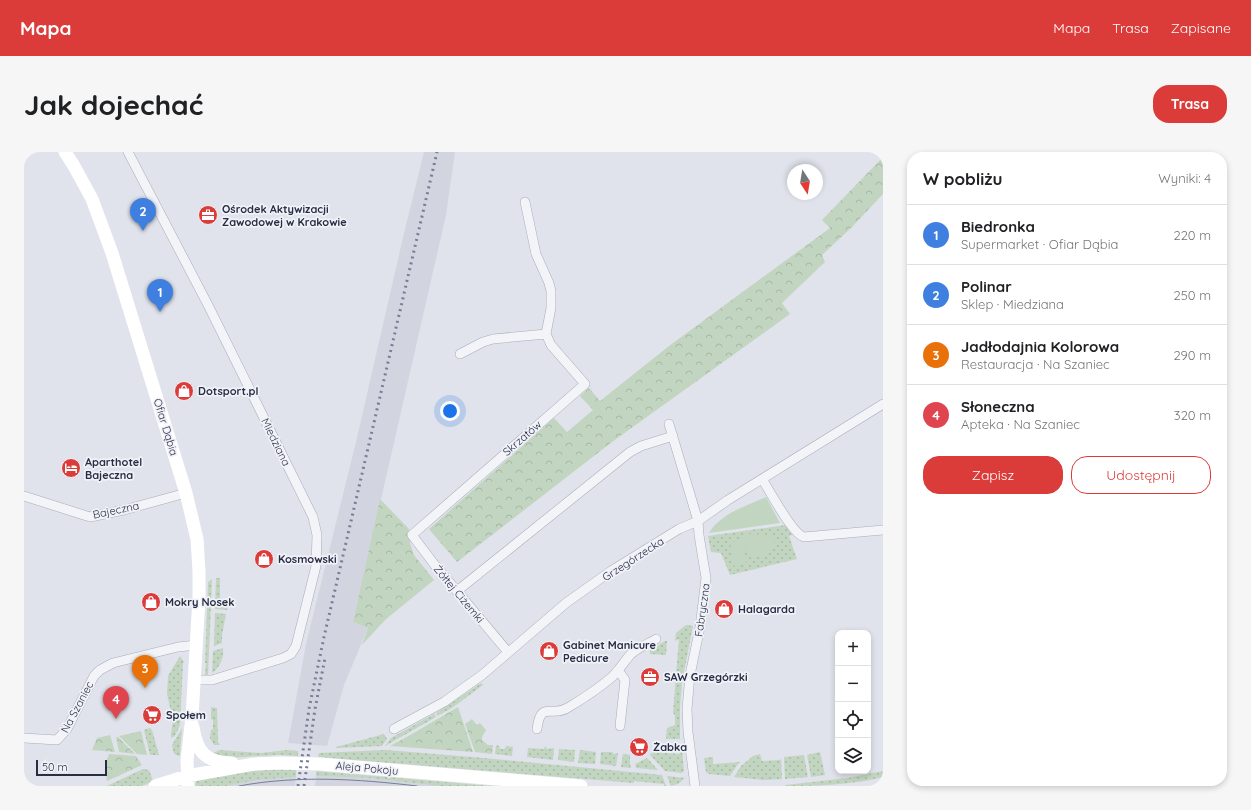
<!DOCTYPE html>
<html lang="pl">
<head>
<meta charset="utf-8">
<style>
	body { margin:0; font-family:Quicksand,sans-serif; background:#f6f6f6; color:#202124 }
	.controls { position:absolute; right:12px; bottom:12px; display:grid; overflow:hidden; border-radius:8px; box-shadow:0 2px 6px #0003 }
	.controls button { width:36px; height:36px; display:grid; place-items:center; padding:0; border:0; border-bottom:1px solid #e0e0e0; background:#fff; color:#202124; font:20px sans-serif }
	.compass { position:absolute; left:763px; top:12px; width:36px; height:36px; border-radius:50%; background:#fff; box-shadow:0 2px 6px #0003; rotate:168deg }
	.scale { position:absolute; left:12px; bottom:10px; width:71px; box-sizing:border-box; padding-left:4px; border:2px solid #272d44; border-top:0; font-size:11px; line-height:14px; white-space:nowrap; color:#272d44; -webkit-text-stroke:3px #f0f2f8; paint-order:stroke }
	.you { position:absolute; left:426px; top:259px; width:14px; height:14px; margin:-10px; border:3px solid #fff; border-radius:50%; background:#1a73e8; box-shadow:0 0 0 6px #1a73e833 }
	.badge { display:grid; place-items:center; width:26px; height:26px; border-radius:50%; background:#db3c3a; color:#fff; font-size:13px; font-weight:700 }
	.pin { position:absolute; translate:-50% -33px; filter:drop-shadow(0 1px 2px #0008) }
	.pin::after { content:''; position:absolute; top:21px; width:14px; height:12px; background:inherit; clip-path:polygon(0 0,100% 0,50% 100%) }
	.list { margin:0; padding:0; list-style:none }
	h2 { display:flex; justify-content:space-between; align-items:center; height:52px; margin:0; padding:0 16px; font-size:17px }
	h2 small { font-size:13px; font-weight:400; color:#757577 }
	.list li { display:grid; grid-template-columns:26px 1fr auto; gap:12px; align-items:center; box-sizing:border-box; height:60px; padding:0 16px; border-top:1px solid #e0e0e0 }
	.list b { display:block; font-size:15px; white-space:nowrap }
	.list p { margin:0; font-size:13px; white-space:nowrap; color:#757577 }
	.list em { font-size:13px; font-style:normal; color:#757577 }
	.actions { display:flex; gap:8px; padding:12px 16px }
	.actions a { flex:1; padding:9px 0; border:1px solid #db3c3a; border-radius:16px; text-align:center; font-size:14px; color:#db3c3a }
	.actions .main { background:#db3c3a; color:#fff }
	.icon { flex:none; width:22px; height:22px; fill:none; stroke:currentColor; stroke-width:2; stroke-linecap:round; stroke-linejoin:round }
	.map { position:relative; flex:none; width:859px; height:634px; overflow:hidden; border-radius:16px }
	header { display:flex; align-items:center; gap:24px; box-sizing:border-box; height:56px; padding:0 20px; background:#db3c3a; color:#fff }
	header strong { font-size:19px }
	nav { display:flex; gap:22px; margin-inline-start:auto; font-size:14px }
	.intro { display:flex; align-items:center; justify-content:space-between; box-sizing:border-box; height:96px; padding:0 24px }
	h1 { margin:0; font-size:28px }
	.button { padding:10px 18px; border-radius:16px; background:#db3c3a; color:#fff; font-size:14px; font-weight:700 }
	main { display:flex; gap:24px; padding:0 24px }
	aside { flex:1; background:#fff; border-radius:16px; box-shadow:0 2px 6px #0003 }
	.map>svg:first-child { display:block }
	.built { fill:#d2d5e0 }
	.grass { fill:url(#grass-dots) }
	.forest { fill:url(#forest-crowns) }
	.park { fill:#c2d5c0 }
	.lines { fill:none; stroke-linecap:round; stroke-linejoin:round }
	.street-casing { stroke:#a8acb9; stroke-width:10 }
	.street { stroke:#f3f4f8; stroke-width:9 }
	.secondary { stroke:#fff; stroke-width:13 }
	.tram { stroke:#787e96; stroke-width:1 }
	.rail { stroke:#787e96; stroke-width:3; stroke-dasharray:2 4; stroke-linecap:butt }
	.labels { text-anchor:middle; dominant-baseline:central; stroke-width:3.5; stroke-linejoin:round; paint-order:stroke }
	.poi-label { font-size:11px; font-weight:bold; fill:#272d44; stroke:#f0f2f8; text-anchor:start }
	.street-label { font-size:11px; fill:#272d44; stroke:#f0f2f8 }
</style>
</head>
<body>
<header>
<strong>Mapa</strong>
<nav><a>Mapa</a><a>Trasa</a><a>Zapisane</a></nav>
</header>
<div class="intro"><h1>Jak dojechać</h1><a class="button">Trasa</a></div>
<main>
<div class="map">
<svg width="859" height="634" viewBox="0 0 859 634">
	<defs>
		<pattern id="grass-dots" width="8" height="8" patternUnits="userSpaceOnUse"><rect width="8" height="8" fill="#c2d5c0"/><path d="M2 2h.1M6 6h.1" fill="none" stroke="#a7b7a6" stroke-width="1.8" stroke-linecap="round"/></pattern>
		<pattern id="forest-crowns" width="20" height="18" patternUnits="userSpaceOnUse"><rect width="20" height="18" fill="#c2d5c0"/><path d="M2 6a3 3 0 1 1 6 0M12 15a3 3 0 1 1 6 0" fill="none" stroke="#a7b7a6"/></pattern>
	</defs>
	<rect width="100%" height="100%" fill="#e0e3eb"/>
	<path class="built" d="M400,0H431L422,63L329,470L344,476L320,533L303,594L264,591L282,492L332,290L380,81Z
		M292,624L346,626L415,634H291Z
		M272,625L271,634H202L233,628Z"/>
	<path class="grass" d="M762,373L768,383L765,384L773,407L706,423L697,401L687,400L684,384Z
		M192,426H196V449L205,451L203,458L191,457Z
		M188,427L184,524L181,523L182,511H181L184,432V430Z
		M191,461L202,462L198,483V491L190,494Z
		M662,473L669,474L658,530L656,555V587H643L642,586L643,576L651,573V563L649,561L655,487L651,489L652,481Z
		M641,489H643L642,503L626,502V498Z
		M199,496C200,505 196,516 188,521L189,499Z
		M156,504L160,510L159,511L156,573L151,584L147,586V582L149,568L143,542L144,524Z
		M457,531L459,533L428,556L413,564L412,561Z
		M187,555L193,556L194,590L196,593H190L186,586L187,578L189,577V568L187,567Z
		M410,562L412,565L361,594L367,586Z
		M126,576L128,578L135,603H126L120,578Z
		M158,576L156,602V604L150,602L148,593Z
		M360,582L363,587L358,594L312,596V595Z
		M472,593L475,594L476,597H480L483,594L489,595L488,604L471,602Z
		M521,594L523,597L530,596L529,608L503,605L504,596L520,597Z
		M535,597L551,598L550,610L534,608Z
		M658,597L660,619L658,621L641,619L626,603L629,600L655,602Z
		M196,598L237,601L263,598L274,599V604L255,603L200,606L189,601Z
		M362,598L460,606L638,623L642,634H640V632L610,629V631L294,605L295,601Z
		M556,598L572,600L571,612L554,611Z
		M577,600H589V602L594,601L592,614L576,612Z
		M796,600L801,623L787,625L783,603Z
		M599,602L606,603V612L607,616L597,615Z
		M736,602L738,609L756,608L757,606L758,627L740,628L710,625L717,614L729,604Z
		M780,603L784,625L761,627L760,605Z
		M689,605V612L717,610L714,612L706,624L685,622L682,620L680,606Z
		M623,606L634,618L612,616L611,612Z
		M119,617L125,618L129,629L118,634H83Z
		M254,617L272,618V625L233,628L202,634H171L172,628L218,620Z
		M292,619L469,634H415L346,626L292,624Z
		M859,619V625C827,633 795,634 762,634V633L823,626Z
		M643,624L661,626L654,632L647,634Z"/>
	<path class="forest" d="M859,5V42L827,76L798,103L801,110L758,151L766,162L588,290L433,410L405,377L530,266L543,280L569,258L556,244L565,236L576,249L645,194L806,76L798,68Z
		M356,347L385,377L386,391L390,403L410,428L361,468L338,493L344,476L329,470Z
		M434,555L449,600L366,594L388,582Z
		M448,567L453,573L456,571L462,578L458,585V588L464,593H469L468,602L451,600L441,572Z
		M117,579L123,603L113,602L95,584Z
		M86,583L91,600L68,598L73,586Z
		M92,585H94L111,602L95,600Z
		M85,602L112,604L118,613L83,629L81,613Z"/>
	<path class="park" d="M742,345L756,371L685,381C696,362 722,354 742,345Z
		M720,382L753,383L747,401L727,406L719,389L723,412L709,414L706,390L719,388Z"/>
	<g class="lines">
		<g class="street-casing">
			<path id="street" d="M104,0L184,153L289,365L293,383L292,414L272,494L267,502L259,506L188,528H170
				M436,202L459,190L469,187L522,182
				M645,272L674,369L675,383L682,426L676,475L666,523L663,557L664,580L671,634
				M738,327C746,339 768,382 780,385L859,378
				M0,344L66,365L100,358L162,341
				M433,439L606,300L617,294L649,284
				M484,500L410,412L388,383L561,232L527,193L522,182L527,156V139L525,131L512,102L501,50
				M594,518L601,528L596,574
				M370,577L420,550L458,523L542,451L587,419L655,377L674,369L704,348L859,252
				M513,577C517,547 527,567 545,555C560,546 575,536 588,525C595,518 600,510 606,503C613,496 624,492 632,487
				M0,586L33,588L43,577L70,524L76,518L89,511L154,495L173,493"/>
		</g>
		<use href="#street" class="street"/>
		<path class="secondary" d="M41,0L50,14L68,47L88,101L162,341L173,387L175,419V446L168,565L163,608L164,634
			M169,575C173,601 182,610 208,611
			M131,634L163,624L230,612L255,611L296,612L557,634"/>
		<path class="tram" d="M215,634C274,623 334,627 393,634"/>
		<path class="rail" d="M274,634L285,557L300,485L413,0
			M280,634L291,557L301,506"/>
	</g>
	<defs>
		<g id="office-disc" transform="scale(1)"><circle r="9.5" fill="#db3c3a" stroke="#f0f2f8"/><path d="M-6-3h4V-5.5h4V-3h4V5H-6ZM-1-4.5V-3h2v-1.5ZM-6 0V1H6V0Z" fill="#fff"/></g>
		<g id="shop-disc" transform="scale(1)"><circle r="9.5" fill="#db3c3a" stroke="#f0f2f8"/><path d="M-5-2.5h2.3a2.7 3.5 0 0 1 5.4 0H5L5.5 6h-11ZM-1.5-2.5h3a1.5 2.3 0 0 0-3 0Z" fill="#fff"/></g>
		<g id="hotel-disc" transform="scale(1)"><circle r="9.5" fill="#db3c3a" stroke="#f0f2f8"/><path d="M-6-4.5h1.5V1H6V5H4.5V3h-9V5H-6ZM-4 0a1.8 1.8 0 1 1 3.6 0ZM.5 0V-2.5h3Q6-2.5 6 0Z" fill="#fff"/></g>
		<g id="supermarket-disc" transform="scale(1)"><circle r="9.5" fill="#db3c3a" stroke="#f0f2f8"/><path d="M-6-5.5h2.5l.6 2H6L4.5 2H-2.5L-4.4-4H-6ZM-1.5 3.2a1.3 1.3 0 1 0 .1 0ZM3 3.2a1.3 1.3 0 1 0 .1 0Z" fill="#fff"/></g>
	</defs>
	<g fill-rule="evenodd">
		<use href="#office-disc" x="184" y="63"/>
		<use href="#shop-disc" x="160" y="239"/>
		<use href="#hotel-disc" x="47" y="316"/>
		<use href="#shop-disc" x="240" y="407"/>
		<use href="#shop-disc" x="127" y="450"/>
		<use href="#shop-disc" x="700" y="457"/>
		<use href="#shop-disc" x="525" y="499"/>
		<use href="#office-disc" x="626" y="525"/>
		<use href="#supermarket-disc" x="128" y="563"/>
		<use href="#supermarket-disc" x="615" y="595"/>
	</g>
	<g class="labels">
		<g class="poi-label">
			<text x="198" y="57">Ośrodek Aktywizacji<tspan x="198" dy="13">Zawodowej w Krakowie</tspan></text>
			<text x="174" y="239">Dotsport.pl</text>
			<text x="61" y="310">Aparthotel<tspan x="61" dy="13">Bajeczna</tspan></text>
			<text x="254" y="407">Kosmowski</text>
			<text x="141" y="450">Mokry Nosek</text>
			<text x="714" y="457">Halagarda</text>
			<text x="539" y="493">Gabinet Manicure<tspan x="539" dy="13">Pedicure</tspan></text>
			<text x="640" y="525">SAW Grzegórzki</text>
			<text x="142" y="563">Społem</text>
			<text x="629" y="595">Żabka</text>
		</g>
		<g class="street-label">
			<text transform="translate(142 275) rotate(73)">Ofiar Dąbia</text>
			<text transform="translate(498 286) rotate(-41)">Skrzatów</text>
			<text transform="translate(252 290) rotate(64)">Miedziana</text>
			<text transform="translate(92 358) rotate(-12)">Bajeczna</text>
			<text transform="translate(609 407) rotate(-33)">Grzegórzecka</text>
			<text transform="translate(435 442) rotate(50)">Żółtej Ciżemki</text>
			<text transform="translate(678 458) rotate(-82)">Fabryczna</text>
			<text transform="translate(53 555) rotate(-62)">Na Szaniec</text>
			<text transform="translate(343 616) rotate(5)">Aleja Pokoju</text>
		</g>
	</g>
</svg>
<div class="controls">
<button>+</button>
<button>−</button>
<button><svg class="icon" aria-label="locate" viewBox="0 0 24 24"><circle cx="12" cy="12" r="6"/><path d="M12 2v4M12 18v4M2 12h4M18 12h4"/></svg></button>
<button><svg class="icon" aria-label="layers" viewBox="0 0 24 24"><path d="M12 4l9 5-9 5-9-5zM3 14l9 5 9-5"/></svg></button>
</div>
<svg class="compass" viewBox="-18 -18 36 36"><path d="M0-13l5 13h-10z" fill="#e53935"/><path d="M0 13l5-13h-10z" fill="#757577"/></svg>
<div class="scale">50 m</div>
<div class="you"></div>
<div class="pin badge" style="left:136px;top:160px;background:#3f7fe0">1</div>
<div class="pin badge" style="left:119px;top:79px;background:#3f7fe0">2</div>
<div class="pin badge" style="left:121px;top:536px;background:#e8710a">3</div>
<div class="pin badge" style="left:92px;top:567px;background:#e0444e">4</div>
</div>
<aside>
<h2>W pobliżu<small>Wyniki: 4</small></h2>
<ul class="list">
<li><span class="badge" style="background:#3f7fe0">1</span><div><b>Biedronka</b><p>Supermarket · Ofiar Dąbia</p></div><em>220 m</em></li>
<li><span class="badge" style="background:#3f7fe0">2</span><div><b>Polinar</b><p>Sklep · Miedziana</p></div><em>250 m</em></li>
<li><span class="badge" style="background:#e8710a">3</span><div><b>Jadłodajnia Kolorowa</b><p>Restauracja · Na Szaniec</p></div><em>290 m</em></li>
<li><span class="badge" style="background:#e0444e">4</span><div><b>Słoneczna</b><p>Apteka · Na Szaniec</p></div><em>320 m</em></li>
</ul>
<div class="actions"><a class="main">Zapisz</a><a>Udostępnij</a></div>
</aside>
</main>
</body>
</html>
